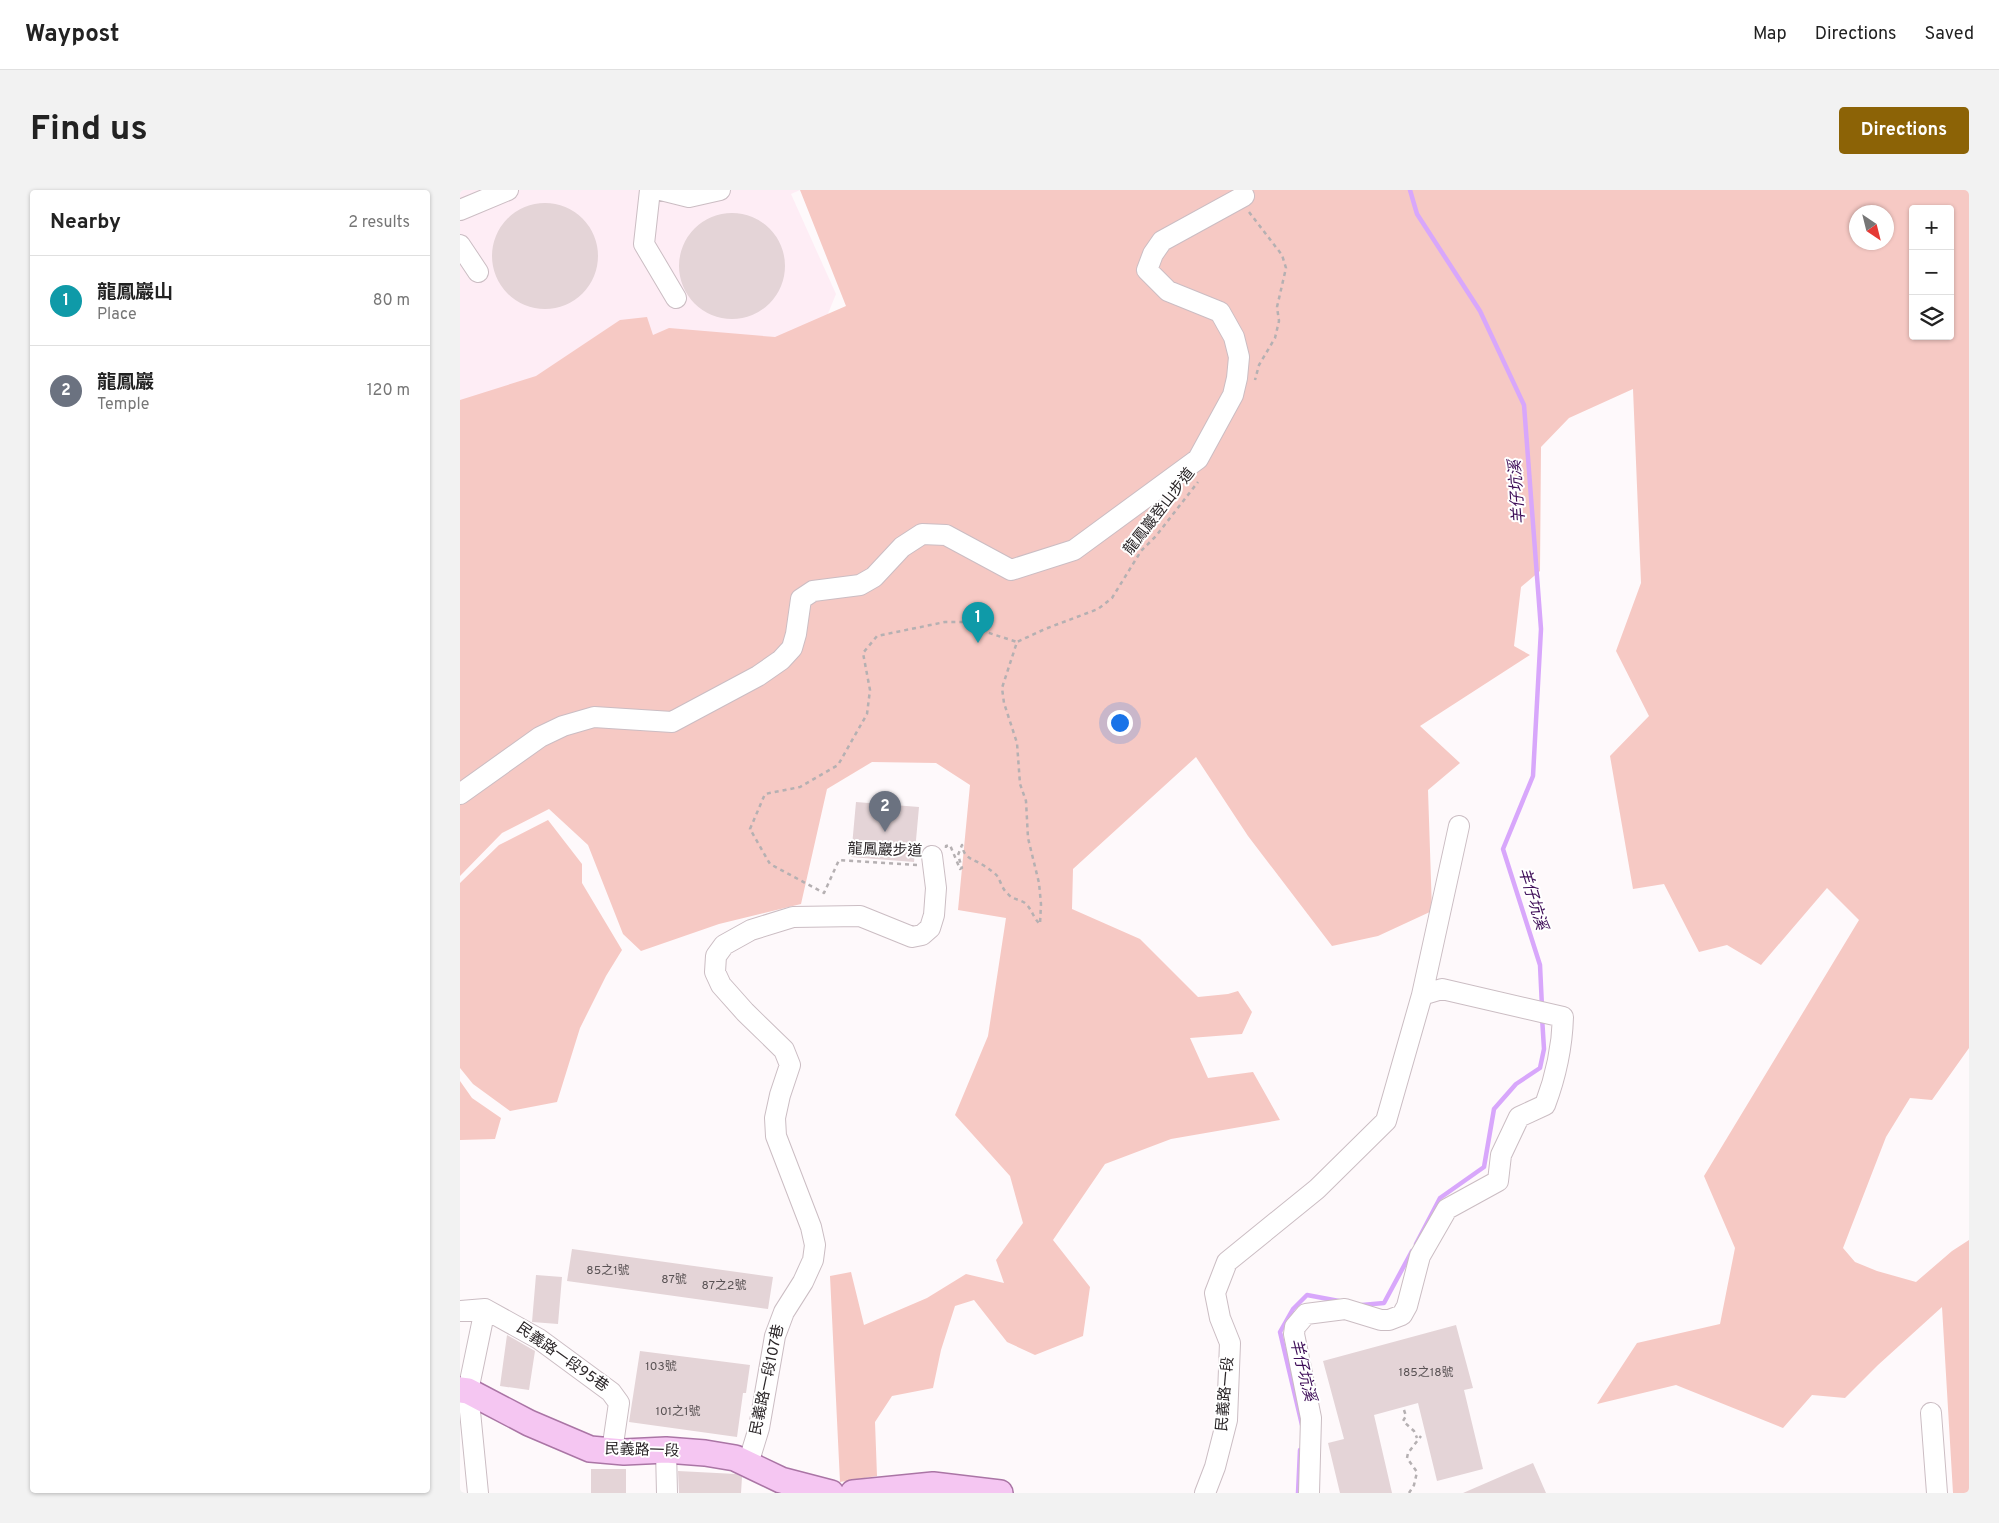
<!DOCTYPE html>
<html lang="en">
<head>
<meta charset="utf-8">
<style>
	body { margin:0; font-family:Overpass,"Noto Sans TC",sans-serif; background:#f2f2f2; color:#222 }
	.controls { position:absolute; right:15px; top:15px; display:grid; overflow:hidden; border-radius:5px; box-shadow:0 1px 4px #0004 }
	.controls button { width:45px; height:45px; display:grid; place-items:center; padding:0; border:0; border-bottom:1px solid #e0e0e0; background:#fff; color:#222; font:25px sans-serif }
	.compass { position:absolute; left:1389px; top:15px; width:45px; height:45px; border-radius:50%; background:#fff; box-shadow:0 1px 4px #0004; rotate:145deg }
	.you { position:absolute; left:659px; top:532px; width:18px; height:18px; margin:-12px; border:4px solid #fff; border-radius:50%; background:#1a73e8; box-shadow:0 0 0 8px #1a73e833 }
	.badge { display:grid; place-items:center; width:32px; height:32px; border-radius:50%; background:#8c6306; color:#fff; font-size:16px; font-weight:700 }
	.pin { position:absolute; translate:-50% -41px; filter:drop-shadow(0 1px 2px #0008) }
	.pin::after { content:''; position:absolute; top:26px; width:18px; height:15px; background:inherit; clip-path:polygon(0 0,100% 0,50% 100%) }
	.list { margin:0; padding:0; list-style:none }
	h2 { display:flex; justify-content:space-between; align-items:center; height:65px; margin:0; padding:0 20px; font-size:21px }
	h2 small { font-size:16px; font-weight:400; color:#767676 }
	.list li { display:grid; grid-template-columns:32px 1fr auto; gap:15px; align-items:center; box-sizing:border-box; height:90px; padding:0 20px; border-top:1px solid #e0e0e0 }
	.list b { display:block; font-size:19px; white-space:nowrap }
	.list p { margin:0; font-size:16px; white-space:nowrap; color:#767676 }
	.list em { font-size:16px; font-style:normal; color:#767676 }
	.icon { flex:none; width:28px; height:28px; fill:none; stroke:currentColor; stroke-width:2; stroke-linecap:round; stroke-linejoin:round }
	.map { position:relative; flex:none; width:1509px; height:1303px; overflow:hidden; border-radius:5px }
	header { display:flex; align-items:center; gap:30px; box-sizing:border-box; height:70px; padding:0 25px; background:#fff; border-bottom:1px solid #e0e0e0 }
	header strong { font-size:24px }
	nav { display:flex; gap:28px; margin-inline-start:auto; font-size:18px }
	.intro { display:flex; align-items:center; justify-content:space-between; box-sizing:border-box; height:120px; padding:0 30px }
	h1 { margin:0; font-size:35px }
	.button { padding:12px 22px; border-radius:5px; background:#8c6306; color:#fff; font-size:18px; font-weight:700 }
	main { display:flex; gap:30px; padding:0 30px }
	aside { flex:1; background:#fff; border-radius:5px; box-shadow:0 1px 4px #0004 }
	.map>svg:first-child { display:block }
	.built { fill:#feedf5 }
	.green { fill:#f6c9c4; fill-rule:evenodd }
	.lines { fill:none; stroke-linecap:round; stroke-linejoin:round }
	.stream { stroke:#d8a7fb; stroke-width:4.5 }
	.building { fill:#e4d4d7 }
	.minor-casing { stroke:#cbbdc3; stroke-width:22 }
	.major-casing { stroke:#aa75a5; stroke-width:28 }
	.path { stroke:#b5b0b2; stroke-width:2.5; stroke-dasharray:4 4; stroke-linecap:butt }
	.minor { stroke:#fff; stroke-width:20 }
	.major { stroke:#f5c6f2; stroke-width:25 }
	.labels { text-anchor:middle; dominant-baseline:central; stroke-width:4; stroke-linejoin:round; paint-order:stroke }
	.number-label { font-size:12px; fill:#595254 }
	.street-label { font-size:15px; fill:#2b2628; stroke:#fff }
	.water-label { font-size:16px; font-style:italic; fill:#3d0c57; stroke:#fff }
</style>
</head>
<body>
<header>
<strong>Waypost</strong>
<nav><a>Map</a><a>Directions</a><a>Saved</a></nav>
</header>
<div class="intro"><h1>Find us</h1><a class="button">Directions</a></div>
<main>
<aside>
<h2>Nearby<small>2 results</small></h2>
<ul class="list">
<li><span class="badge" style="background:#0f9aa8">1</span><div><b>龍鳳巖山</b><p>Place</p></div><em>80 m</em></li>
<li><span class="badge" style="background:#6b7280">2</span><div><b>龍鳳巖</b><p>Temple</p></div><em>120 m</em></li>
</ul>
</aside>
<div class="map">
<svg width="1509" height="1303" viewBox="0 0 1509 1303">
	<rect width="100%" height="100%" fill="#fef9fb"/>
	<path class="built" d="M0,0H340L331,4L376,104L365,131L351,143L0,226Z"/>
	<path class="green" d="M340,0H1509V858L1472,910L1450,908L1426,947L1383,1058L1395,1072L1417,1081L1456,1092L1492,1061L1509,1050V1303H1493L1482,1117L1418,1175L1385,1208L1352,1205L1323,1238L1216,1195L1137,1214L1177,1153L1260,1134L1275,1058L1244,986L1399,730L1367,698L1301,775L1267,755L1239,762L1204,694L1173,699L1150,566L1189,526L1156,461L1181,393L1173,199L1109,228L1081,257L1080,381L1061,397L1054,456L1070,465L960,536L1000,573L968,600L972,721L918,746L872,756L788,646L736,567L613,679L612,719L680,749L738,807L768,804L778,801L792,822L782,844L730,848L748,888L793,882L820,930L711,949L645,974L593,1050L630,1097L623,1146L575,1165L547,1152L514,1110L495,1116L481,1160L473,1198L432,1206L415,1232L417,1286L380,1292L370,1086L391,1082L404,1135L467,1108L506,1084L544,1093L536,1070L563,1033L550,986L495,925L528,846L546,728L498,720L510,595L476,573L412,572L367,599L341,714L259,734L181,761L163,744L128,655L89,619L42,643L0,686V210L76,186L160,130L187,127L193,145L209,138L315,147L386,116ZM1453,19H1490V146H1453ZM1396,22H1426V52H1396Z
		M88,630L122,674V693L162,760L146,786L120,838L97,912L50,921L13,894L0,878V693L39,655Z
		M0,891L12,908L41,928L35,949L0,950Z"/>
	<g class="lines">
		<path class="stream" d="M950,0L957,24L1020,121L1064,215L1081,439L1073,586L1043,659L1080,775L1082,817
			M956,1054L980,1008L1024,977L1034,919L1056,894L1080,878L1084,859L1082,827
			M902,1115L924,1113L952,1061
			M842,1235L820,1142L833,1119L847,1105L879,1111
			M838,1303L840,1260"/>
	</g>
	<path class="building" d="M32 66a53 53 0 1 1 106 0a53 53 0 1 1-106 0Z
		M219 76a53 53 0 1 1 106 0a53 53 0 1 1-106 0Z
		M396,612L459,617L454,672L391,667Z
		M112,1059L313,1087L308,1119L107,1091Z
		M76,1085L102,1087L98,1134L72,1132Z
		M996,1135L1013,1198L1004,1200L1023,1279L977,1291L958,1213L914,1225L932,1303H880L868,1253L884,1249L863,1171Z
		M47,1145L75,1161L69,1200L40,1196Z
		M180,1161L290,1175L286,1203H283L277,1247L169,1232Z
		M1073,1273L1086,1303H1003L1056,1280Z
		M131,1279H166V1303H131Z
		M218,1281L276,1284L282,1287L281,1303H219Z"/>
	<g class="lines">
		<g class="minor-casing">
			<path id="minor" d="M190,0L184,54L216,108
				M201,0L229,7L260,0
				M0,20L48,0
				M0,55L18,82
				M0,604L80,547L103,536L134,527L212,532L298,486L321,470L332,458L336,444L341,409L353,401L400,395L414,387L442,357L462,344L486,345L551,380L614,360L738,269L773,205L777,188L779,167L774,147L760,122L708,101L687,80L693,64L702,51L784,6
				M0,1121L25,1119L79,1149L151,1202L159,1213L152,1261
				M1471,1223L1477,1303
				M206,1260L207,1303
				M288,1274L299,1238L315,1146L324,1122L343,1092L353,1070L355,1055L351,1037L316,946L315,928L320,905L330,875L324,860L285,822L261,795L255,782L256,766L264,755L291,740L333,727L400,726L452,747L462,745L470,738L474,725L476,698L472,666
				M18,1303L8,1201L25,1119
				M745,1303L755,1277L767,1230L770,1153L760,1128L755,1103L767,1072L857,999L926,931L962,805L999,636
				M849,1303L851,1228L834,1144L835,1137L846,1124L885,1119L921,1130H929L942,1125L947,1116L960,1066L987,1019L1038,991L1041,965L1059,927L1085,915C1096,886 1102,859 1103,827L982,799L962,805"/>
		</g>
		<g class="major-casing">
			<path id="major" d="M0,1200L8,1201L69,1233L130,1259L164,1262L206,1260L245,1263L275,1268L321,1290L371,1303
				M393,1303L473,1295L540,1303"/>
		</g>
		<path class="path" d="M789,22L822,65L826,78L817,117L819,131L815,148L799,175L795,190
			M486,658V656L490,655L500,679L502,678L498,665L502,655C504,670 515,669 526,677C530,680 535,683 538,687C541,693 543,700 548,704C553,710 559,709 565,713C572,719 573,728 580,734L581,714L579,693L568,648L566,611L560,594L557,553L544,513L542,498L557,452L585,439L638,419L652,408L681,361L696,346L738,292
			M457,675L379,670L364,703L310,674L290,639L305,604L340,597L378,575L407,524L410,500L403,463L417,446L485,432H506L523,441L557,452
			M944,1220L946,1226L943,1231L954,1241L957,1248
			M949,1303L954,1295L957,1282L947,1268L948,1263L961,1246"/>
		<use href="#minor" class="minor"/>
		<use href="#major" class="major"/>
	</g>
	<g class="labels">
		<g class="number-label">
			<text x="148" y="1081">85之1號</text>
			<text x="214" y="1090">87號</text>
			<text x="264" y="1096">87之2號</text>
			<text x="201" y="1177">103號</text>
			<text x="966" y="1183">185之18號</text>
			<text x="218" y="1222">101之1號</text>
		</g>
		<g class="street-label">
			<text transform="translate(700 322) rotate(-52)">龍鳳巖登山步道</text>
			<text transform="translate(425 661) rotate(2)">龍鳳巖步道</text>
			<text transform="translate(102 1168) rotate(35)">民義路一段95巷</text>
			<text transform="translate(308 1190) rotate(-78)">民義路一段107巷</text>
			<text transform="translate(766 1204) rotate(-85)">民義路一段</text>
			<text transform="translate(182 1261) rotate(2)">民義路一段</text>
		</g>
		<g class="water-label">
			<text transform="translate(1058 302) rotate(-94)">羊仔坑溪</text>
			<text transform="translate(1072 709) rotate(73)">羊仔坑溪</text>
			<text transform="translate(842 1180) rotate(76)">羊仔坑溪</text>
		</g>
	</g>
</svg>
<div class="controls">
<button>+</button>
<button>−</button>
<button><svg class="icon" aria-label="layers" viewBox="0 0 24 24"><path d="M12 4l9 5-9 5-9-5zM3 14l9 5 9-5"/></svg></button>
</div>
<svg class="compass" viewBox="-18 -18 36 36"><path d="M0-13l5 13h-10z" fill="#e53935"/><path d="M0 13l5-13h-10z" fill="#767676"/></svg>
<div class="you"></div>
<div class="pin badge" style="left:518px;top:453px;background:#0f9aa8">1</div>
<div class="pin badge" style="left:425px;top:642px;background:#6b7280">2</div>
</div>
</main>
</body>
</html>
